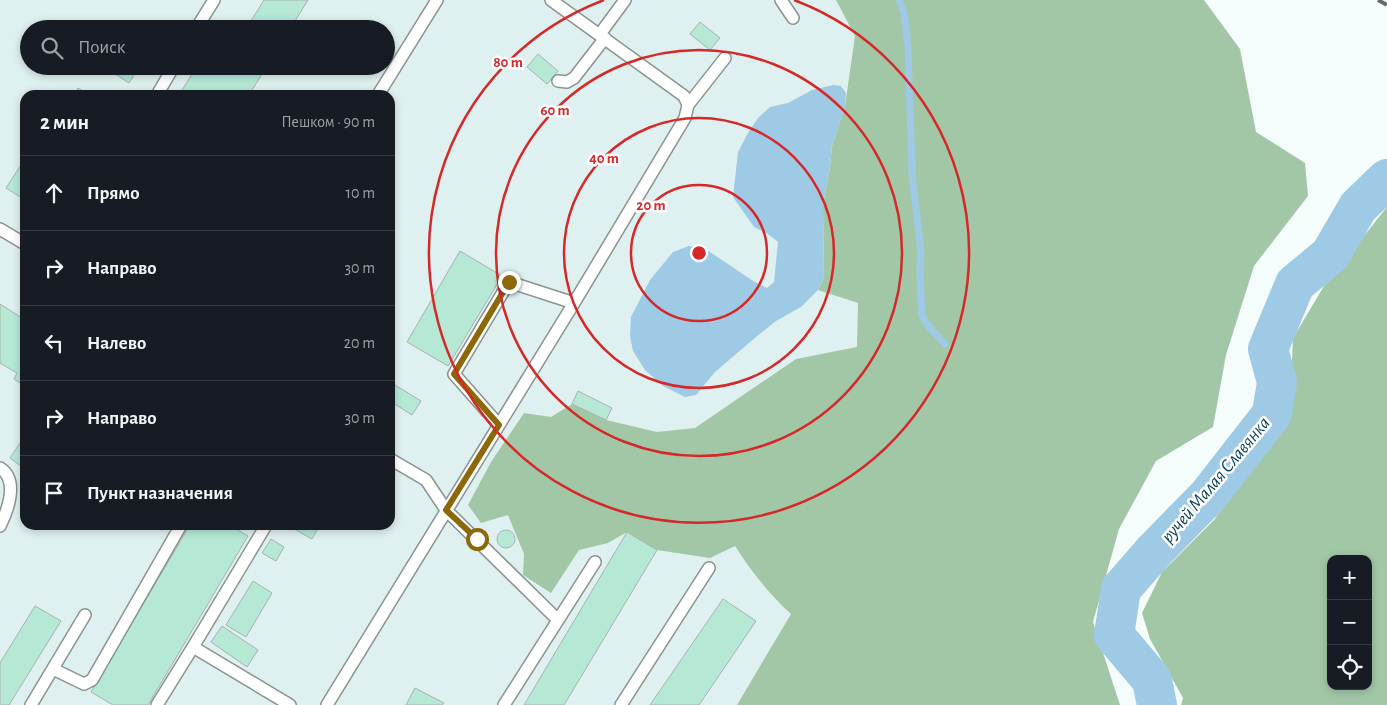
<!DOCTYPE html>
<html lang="ru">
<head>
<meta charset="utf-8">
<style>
	body { margin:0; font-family:"Alegreya Sans",sans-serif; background:#20242c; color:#f1f3f6 }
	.controls { position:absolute; right:15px; bottom:15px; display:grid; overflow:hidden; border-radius:10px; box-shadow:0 2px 8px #0003 }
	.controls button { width:45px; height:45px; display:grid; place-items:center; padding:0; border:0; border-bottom:1px solid #363941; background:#171b24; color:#f1f3f6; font:25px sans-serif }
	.stop { position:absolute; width:15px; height:15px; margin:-11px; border:4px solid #8c6809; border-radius:50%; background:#fff }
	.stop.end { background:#8c6809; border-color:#fff; box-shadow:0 1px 5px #0008 }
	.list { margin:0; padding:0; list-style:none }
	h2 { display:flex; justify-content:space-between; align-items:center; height:65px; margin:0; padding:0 20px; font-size:21px }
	h2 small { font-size:16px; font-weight:400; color:#9ea1a6 }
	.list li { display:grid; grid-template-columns:32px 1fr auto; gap:15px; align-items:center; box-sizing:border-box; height:75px; padding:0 20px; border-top:1px solid #363941 }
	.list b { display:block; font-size:19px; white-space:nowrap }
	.list em { font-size:16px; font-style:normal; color:#9ea1a6 }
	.icon { flex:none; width:28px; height:28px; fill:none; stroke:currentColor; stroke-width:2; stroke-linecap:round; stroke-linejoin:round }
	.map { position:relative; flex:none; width:1387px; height:705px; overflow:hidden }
	.search { position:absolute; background:#171b24; box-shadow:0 2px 8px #0003; left:20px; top:20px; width:375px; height:55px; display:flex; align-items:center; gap:12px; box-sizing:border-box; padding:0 18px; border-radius:28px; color:#9ea1a6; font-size:19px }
	.panel { position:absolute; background:#171b24; box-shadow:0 2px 8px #0003; left:20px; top:90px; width:375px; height:440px; border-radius:15px }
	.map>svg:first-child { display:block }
	.built { fill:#def0ef; fill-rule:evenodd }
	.forest { fill:#a2c7a7; fill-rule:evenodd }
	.water { fill:#9ecae5 }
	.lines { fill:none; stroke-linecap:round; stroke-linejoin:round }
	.stream { stroke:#9ecae5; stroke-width:7 }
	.river { stroke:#9ecae5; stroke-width:40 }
	.building { fill:#b5e9d5; stroke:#a9b1ae }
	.service-casing { stroke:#8b9392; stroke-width:14 }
	.service { stroke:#fff; stroke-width:11 }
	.rail { stroke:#666b6a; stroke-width:4; stroke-dasharray:10 5; stroke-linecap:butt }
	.route { stroke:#8c6809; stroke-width:6 }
	.ring { fill:none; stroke:#d62828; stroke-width:2.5 }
	.labels { text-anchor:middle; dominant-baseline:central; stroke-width:5; stroke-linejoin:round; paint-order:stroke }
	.water-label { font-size:19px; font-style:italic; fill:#0a435e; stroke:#fff }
	.centre { fill:#d62828; stroke:#fff; stroke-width:2.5 }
	.ring-label { font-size:15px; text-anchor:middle; font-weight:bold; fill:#d62828; stroke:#fff; stroke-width:5; stroke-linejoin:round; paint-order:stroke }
</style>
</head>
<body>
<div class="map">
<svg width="1387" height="705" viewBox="0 0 1387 705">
	<rect width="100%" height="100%" fill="#f4fdfc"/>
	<path class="built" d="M0,0H1115L792,705H0ZM29,29H386V66H29ZM25,95H390V525H25Z"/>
	<path class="forest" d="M836,0H1204L1240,49L1256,132L1305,163L1308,196L1254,266L1226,355L1213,427L1156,461L1119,529L1093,622L1120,705H737L791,614C769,594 751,571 735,546L710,558L657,550L627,532L608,543L579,550L551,593L523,575L524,554L508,515L481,523L468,505L491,462L524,413L551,417L572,404L606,420L657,432L695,428L796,359L857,347L858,303L818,290L824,278L823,205L830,166L832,146L845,106L855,36Z
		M1387,207V705H1181L1183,698L1150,639L1142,613L1162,572L1214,520L1252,466L1290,407L1293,338L1324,286ZM1331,559H1368V686H1331Z"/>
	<path class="water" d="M833,85L841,86L846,93L845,106L832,146L830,166L823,205L824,278L818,290L801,307L776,321L756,337L715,372L696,395L685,397L663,386L645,370L633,351L630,336L631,317L650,280L673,252L689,246L704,248L753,281L767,288L774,282L778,242L768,234L754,227L733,197L738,152L748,133L758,118L770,107L788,103L812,90Z"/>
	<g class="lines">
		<path class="stream" d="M899,0L904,13L908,45L912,174L921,252L920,275L922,316L929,327L945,344"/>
		<path class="river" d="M1157,705L1152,680L1114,635L1121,589L1155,550L1208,496L1272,414L1277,382L1268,349L1295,284L1330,255L1358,207L1387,179"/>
	</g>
	<path class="building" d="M264,0H308L290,29H246Z
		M700,22L720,38L710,50L690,34Z
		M538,54L558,71L547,84L527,67Z
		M103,66H140L129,83Z
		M197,66H267L249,95H179Z
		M78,88L90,95H74Z
		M21,165L25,168V200L6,188Z
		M460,251L502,276L448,366L407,342Z
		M0,304L25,320V386L14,379L17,373L0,363Z
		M390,382L421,401L412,415L390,401Z
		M578,391L612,408L606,420L572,404Z
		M24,437L25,438V469L10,458Z
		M190,525H229L248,536L148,705H113L91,692Z
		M287,525H320L312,539Z
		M497 539a9 9 0 1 1 18 0a9 9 0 1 1-18 0Z
		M627,532L657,550L564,705H524Z
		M271,539L284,547L276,561L262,553Z
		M253,581L272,593L246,637L226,625Z
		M723,599L756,621L699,705H650Z
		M35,606L61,621L9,705H0V663Z
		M222,626L258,650L247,667L211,642Z
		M415,688L444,703L442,705H406Z"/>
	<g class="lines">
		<g class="service-casing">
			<path id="service" d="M781,0L793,18
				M196,29L214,0
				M600,34L625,0
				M558,81L567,82L574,78L605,38
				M157,95L174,66
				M378,95L437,0
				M688,105L725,58
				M0,229L25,244
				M499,425L454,374L509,282L574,303
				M390,459L426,480L446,510L558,620
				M0,468C19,480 8,510 0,526
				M193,647L290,705
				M53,669L84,684L92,680L181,525
				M31,705L85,615
				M157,705L193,647L265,527L261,525
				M327,705L574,303L685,118L688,105L684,96L551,0
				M504,705L595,562
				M621,705L709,568"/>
		</g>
		<use href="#service" class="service"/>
		<path class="rail" d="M1378,0L1387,5"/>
	</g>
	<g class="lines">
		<path class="route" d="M477,539L446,510L499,425L454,374L509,282"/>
	</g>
	<g class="ring">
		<circle cx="699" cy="253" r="68"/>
		<circle cx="699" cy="253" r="135"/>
		<circle cx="699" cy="253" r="203"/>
		<path d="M794 0A270 270 0 1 1 604 0"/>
	</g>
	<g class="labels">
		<g class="water-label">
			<text transform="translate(1216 480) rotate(-50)">ручей Малая Славянка</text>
		</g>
	</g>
	<circle cx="699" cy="253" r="8" class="centre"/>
	<g class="ring-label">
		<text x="508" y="67">80 m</text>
		<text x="555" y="115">60 m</text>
		<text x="604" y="163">40 m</text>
		<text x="651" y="210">20 m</text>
	</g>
</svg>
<div class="controls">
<button>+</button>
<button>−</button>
<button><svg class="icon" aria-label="locate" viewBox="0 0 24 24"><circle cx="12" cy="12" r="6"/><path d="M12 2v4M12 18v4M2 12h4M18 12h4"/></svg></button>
</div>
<div class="stop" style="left:477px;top:539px"></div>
<div class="stop end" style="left:509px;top:282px"></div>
<div class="search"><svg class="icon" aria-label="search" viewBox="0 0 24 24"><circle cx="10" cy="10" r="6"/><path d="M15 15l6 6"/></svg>Поиск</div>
<section class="panel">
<h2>2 мин<small>Пешком · 90 m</small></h2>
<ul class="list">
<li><svg class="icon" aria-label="ahead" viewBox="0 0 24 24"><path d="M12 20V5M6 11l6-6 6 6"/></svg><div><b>Прямо</b></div><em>10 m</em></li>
<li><svg class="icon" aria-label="right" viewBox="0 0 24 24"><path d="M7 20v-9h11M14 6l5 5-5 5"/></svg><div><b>Направо</b></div><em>30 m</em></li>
<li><svg class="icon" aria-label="left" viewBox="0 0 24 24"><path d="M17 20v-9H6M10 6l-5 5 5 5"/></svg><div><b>Налево</b></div><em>20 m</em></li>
<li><svg class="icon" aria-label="right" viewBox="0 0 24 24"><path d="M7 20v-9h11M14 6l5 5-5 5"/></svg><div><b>Направо</b></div><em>30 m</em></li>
<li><svg class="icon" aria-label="arrive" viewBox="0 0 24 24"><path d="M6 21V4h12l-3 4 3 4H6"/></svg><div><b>Пункт назначения</b></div></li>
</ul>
</section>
</div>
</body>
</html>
